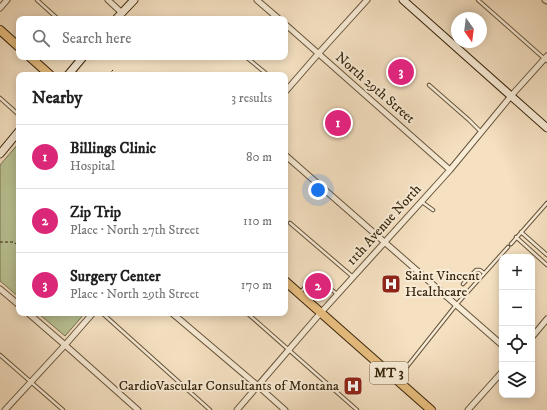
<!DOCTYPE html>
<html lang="en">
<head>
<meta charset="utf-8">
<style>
	body { margin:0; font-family:"IM FELL DW Pica",serif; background:#f2f2f2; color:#222 }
	.controls { position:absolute; right:12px; bottom:12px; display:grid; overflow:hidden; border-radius:8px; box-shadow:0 2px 10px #0003 }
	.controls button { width:36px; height:36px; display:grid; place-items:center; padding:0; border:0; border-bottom:1px solid #e0e0e0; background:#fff; color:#222; font:20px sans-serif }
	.compass { position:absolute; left:451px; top:12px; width:36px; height:36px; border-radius:50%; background:#fff; box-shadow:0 2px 10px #0003; rotate:166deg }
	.you { position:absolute; left:318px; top:190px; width:14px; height:14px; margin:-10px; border:3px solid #fff; border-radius:50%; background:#1a73e8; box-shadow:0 0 0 6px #1a73e833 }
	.badge { display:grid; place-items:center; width:26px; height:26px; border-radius:50%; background:#db2777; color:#fff; font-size:13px; font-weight:700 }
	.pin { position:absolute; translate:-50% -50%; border:2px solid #fff; box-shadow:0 1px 4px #0006 }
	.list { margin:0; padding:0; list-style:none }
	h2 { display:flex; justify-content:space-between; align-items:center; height:52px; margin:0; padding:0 16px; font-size:17px }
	h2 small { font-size:13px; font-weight:400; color:#767676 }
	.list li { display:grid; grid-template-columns:26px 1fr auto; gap:12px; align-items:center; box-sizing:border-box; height:64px; padding:0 16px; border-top:1px solid #e0e0e0 }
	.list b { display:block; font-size:15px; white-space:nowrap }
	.list p { margin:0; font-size:13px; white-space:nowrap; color:#767676 }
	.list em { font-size:13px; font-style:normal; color:#767676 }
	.icon { flex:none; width:22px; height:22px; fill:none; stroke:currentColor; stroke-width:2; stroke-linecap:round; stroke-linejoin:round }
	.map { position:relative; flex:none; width:547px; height:410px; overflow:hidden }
	.search { position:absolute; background:#fff; box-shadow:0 2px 10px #0003; left:16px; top:16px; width:272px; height:44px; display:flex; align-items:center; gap:10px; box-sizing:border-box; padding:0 14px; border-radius:8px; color:#767676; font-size:15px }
	.panel { position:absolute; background:#fff; box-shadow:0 2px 10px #0003; left:16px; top:72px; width:272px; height:244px; border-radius:8px }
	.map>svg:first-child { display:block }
	.green { fill:#bac394; stroke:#797450 }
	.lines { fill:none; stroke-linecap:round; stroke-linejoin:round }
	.lane-casing { stroke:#67543a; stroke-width:4.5 }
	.street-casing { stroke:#67543a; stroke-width:7 }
	.secondary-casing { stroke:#38250c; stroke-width:9 }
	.primary-casing { stroke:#38250c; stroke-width:10 }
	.path { stroke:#38250c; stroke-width:1; stroke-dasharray:3 2; stroke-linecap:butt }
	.lane { stroke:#f8ecd7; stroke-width:2.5 }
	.street { stroke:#f8ecd7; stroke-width:5 }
	.secondary { stroke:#f8ecd7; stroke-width:7 }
	.primary { stroke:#eac081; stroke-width:8 }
	.labels { text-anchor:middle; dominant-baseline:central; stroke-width:4; stroke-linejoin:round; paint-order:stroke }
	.shield { fill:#f8ecd7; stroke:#726149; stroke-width:1 }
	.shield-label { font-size:13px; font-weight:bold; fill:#38250c }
	.street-label { font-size:14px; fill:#38250c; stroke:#f8ecd7 }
	.poi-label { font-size:14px; fill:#38250c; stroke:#f8ecd7; text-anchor:start }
</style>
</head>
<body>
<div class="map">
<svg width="547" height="410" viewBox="0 0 547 410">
	<rect width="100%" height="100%" fill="#f5e1c2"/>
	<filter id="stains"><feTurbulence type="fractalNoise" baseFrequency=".005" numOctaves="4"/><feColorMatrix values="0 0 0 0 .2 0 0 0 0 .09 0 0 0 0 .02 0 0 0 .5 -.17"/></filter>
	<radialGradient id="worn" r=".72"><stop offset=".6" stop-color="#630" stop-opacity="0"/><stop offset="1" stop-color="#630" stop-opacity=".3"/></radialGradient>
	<path class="green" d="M19,143V297L0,281V165Z
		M38,313H85L65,336Z"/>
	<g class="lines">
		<g class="lane-casing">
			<path id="lane" d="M37,0L58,19
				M478,0L547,61
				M246,57L268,75
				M429,85L469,120L481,132
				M0,98L19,115
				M422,202L433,210
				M290,223L353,277
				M521,232L547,255
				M516,237L547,265
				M511,244L547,203
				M307,284L320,296L328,287
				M463,284L476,270H480L484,273
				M301,292L314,276L337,294
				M102,313L210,410
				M247,313L357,410
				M0,355L63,410
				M398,378L456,305L508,247"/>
		</g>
		<g class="street-casing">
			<path id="street" d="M108,0L122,13
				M257,0L279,19
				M545,0L547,1
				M0,8L7,0
				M285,24L450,170
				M285,92L318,54L367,0
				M285,155L502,345
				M0,289L19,305
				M28,313L65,345L138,410
				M172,313L258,386L285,410
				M532,337L547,319
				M5,410L65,345L93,313
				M237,410L317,317L450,170L511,96L547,56
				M468,410L502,372"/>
		</g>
		<g class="secondary-casing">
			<path id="secondary" d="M403,0L547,128
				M116,19L134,0
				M68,75L83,57
				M0,154L19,131"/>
		</g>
		<g class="primary-casing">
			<path id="primary" d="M0,30L19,47
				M30,57L50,75
				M285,281L431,410"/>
		</g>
		<path class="path" d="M122,58L123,57
			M108,75L113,70
			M0,242H14L19,247"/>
		<use href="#lane" class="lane"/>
		<use href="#street" class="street"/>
		<use href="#secondary" class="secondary"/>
		<use href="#primary" class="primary"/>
	</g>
	<defs>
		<g id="hospital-square" transform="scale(1)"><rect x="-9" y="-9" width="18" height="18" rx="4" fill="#8f2418" stroke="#f8ecd7"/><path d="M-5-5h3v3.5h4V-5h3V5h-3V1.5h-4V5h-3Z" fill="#fff"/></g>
	</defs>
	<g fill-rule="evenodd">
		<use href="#hospital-square" x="391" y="284"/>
		<use href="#hospital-square" x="353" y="386"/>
	</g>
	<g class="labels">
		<rect class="shield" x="370" y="362" width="38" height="22" rx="3"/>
		<g class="shield-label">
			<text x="389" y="373">MT 3</text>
		</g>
		<g class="street-label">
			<text transform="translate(375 88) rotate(41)">North 29th Street</text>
			<text transform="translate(384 225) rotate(-48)">11th Avenue North</text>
		</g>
		<g class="poi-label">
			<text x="405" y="276">Saint Vincent<tspan x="405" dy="16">Healthcare</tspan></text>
			<text x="339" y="386" text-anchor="end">CardioVascular Consultants of Montana</text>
		</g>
	</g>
	<rect width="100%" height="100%" filter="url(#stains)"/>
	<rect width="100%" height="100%" fill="url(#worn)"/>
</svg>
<div class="controls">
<button>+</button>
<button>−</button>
<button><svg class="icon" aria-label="locate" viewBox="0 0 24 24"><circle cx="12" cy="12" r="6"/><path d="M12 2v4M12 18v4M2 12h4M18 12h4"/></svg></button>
<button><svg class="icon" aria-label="layers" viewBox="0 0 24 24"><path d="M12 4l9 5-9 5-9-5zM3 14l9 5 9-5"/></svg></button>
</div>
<svg class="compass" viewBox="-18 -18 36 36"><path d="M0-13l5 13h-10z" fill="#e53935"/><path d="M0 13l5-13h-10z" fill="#767676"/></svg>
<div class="you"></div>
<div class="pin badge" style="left:338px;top:123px">1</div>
<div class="pin badge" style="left:318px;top:286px">2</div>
<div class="pin badge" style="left:401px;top:72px">3</div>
<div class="search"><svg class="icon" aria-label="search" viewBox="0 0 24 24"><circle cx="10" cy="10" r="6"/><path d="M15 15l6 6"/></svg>Search here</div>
<section class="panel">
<h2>Nearby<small>3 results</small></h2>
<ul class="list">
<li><span class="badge">1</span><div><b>Billings Clinic</b><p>Hospital</p></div><em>80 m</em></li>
<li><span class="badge">2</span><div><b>Zip Trip</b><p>Place · North 27th Street</p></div><em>110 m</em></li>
<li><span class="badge">3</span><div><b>Surgery Center</b><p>Place · North 29th Street</p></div><em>170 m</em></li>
</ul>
</section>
</div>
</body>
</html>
